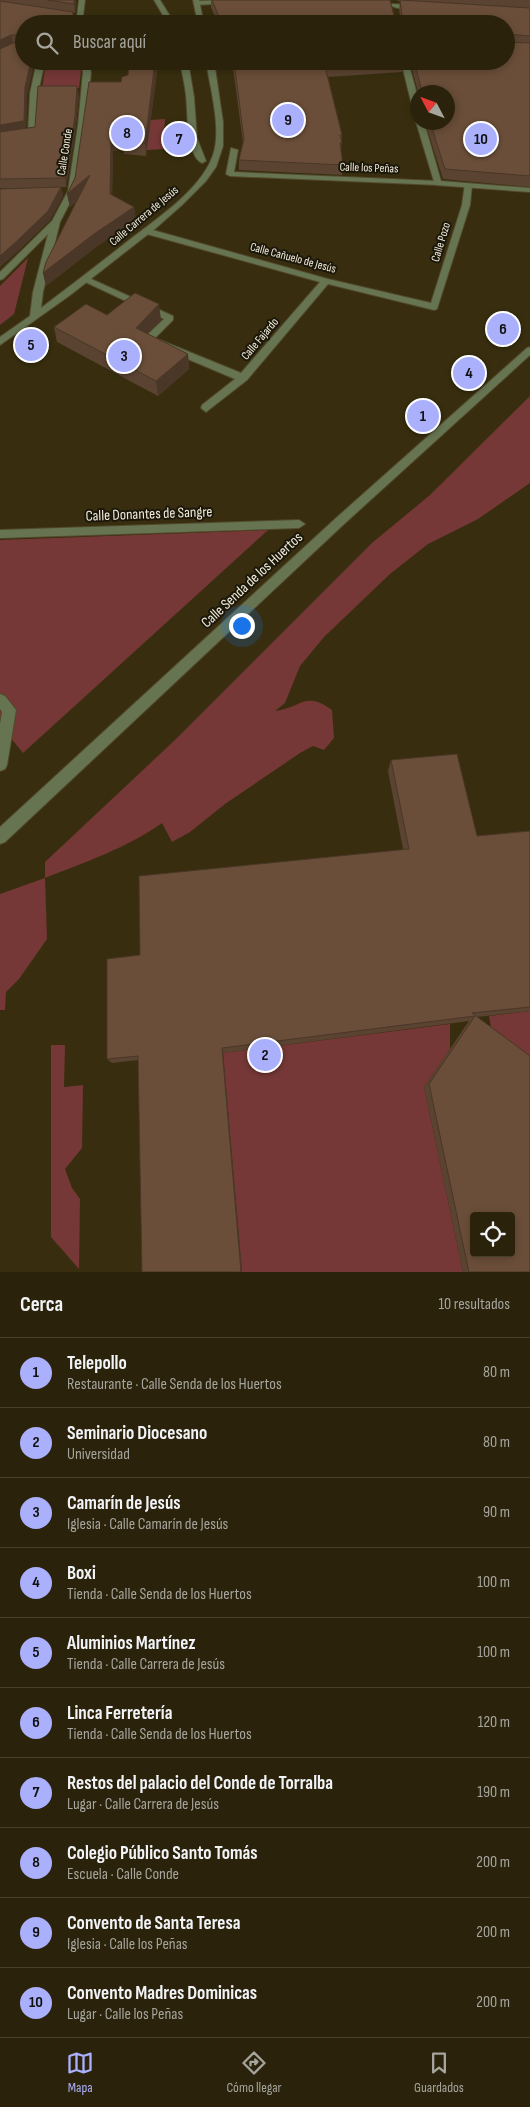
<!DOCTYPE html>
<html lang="es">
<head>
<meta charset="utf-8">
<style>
	body { margin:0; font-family:"Sofia Sans Condensed",sans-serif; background:#362f19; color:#f1f3f6 }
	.controls { position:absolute; right:15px; bottom:15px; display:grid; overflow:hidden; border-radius:5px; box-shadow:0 2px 8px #0003 }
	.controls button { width:45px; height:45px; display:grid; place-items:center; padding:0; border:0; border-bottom:1px solid #463f2c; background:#2a220b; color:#f1f3f6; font:25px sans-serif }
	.compass { position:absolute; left:410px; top:85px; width:45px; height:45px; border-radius:50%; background:#2a220b; box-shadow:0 2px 8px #0003; rotate:311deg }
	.you { position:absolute; left:241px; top:625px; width:18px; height:18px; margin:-12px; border:4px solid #fff; border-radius:50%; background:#1a73e8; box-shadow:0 0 0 8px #1a73e833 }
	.badge { display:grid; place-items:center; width:32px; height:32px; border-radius:50%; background:#aab0fb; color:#111; font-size:16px; font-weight:700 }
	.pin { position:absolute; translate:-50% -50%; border:2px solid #fff; box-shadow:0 1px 5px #0006 }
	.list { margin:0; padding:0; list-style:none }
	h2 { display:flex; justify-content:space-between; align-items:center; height:65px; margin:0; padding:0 20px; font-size:21px }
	h2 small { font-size:16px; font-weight:400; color:#a5a49d }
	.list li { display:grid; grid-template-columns:32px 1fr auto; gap:15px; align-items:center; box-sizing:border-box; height:70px; padding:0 20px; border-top:1px solid #463f2c }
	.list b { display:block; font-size:19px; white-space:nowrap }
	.list p { margin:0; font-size:16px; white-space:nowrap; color:#a5a49d }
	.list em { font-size:16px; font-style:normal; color:#a5a49d }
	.icon { flex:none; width:28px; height:28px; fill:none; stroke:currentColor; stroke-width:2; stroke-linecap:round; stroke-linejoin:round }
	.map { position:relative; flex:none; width:530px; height:1272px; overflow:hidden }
	.search { position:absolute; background:#2a220b; box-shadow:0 2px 8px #0003; left:15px; right:15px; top:15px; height:55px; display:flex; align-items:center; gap:12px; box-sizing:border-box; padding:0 18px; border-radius:28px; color:#a5a49d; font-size:19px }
	.sheet { height:765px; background:#2a220b }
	nav { display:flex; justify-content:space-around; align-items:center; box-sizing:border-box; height:70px; border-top:1px solid #463f2c; background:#2a220b; font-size:14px; color:#a5a49d }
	nav a { display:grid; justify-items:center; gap:2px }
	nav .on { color:#aab0fb }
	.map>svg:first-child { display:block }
	.green { fill:#753836 }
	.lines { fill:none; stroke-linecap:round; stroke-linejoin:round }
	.pedestrian-casing { stroke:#52492b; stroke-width:2 }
	.minor-casing { stroke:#52492b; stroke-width:2 }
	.pedestrian { fill:#667452; fill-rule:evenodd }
	.minor { fill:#667452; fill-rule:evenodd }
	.wall { fill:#5b4331 }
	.shaded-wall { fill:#4a3728 }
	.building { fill:#6a4e39; stroke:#4a3728; fill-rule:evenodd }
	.labels { text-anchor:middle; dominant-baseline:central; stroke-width:4; stroke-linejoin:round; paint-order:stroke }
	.far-street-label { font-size:12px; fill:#f1ecda; stroke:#1b170a }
	.street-label { font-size:15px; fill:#f1ecda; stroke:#1b170a }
</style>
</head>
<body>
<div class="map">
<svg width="530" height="1272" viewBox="0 0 530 1272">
	<rect width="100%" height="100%" fill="#382e0f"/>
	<path class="green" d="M46,61H75L81,71L79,88L42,90Z
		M165,119L163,149L133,151L151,120Z
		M28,258L14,314L0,325V286Z
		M530,396V483L478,519L428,544L390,574L324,637L300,666L285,703L275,711C301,708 305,690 332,710L334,738L324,750L313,746L300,753L225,804L190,832L172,842L162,823C127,848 85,862 45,878L47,939L19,979L6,992L5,1010H0V894L45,878V862L176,739L372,543L430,495Z
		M268,530L23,753L0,725V540Z
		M530,1011V1066L493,1038L489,1016Z
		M450,1024V1049L424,1087L463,1272H242L223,1053Z
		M51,1045H65L64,1087L83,1085L82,1148L65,1169L72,1188L80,1199L79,1269L51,1237Z"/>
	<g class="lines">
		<g class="pedestrian-casing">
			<path id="pedestrian" d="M154,0H160L175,24H168Z
				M228,0L230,1V3L197,5L194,3L197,1Z
				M180,61H188L194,97L197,138L206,161L202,163C186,156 188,112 186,96C185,85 182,73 180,61Z
				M231,148L238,150L234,172L438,181L442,183L438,185L230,176L226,174Z
				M465,183L472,185L470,205L437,309L434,310L328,284L247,380L206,412L201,408L202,405L235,379L145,341V337L164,319L81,280L83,278H89L173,316V320L155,338L241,373L320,282L143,233V229H149L328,279L431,303L462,205Z
				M299,520L305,524L299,528L0,538V530Z
				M0,694L5,696L16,710L7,765L5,769L0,771V724L2,712L0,709Z"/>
		</g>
		<g class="minor-casing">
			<path id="minor" d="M79,0H85L82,24H76Z
				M193,0H199L204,24H198Z
				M391,4L416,5L419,7C413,11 396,9 390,5Z
				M37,61H45L38,93L36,134L32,136L0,140V136L28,132L30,93Z
				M80,61H87L91,72L86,125L76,191L60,222L43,292L41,308C70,286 99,264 128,241C156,219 201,190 213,155C222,129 210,88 206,61H214L223,122V146L216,167L206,181L182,205L156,228L69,296L0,345V337L30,316L33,292L48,234L3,279L0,280V272L52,221L68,191L78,125L83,72Z
				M401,61H408L418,98V116L414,114Z
				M417,120L418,122H424L441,181L530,188V192L435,185L416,122Z
				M530,347V355L343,525L5,842L0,844V827L335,519L527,348Z"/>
		</g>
		<use href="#pedestrian" class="pedestrian"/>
		<use href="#minor" class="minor"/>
	</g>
	<path class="wall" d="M0,0H76L75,13L73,12L75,20L24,24L27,96L26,128L35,127L79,95L76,125L66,187H61L63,196L50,220L19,250L0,267V189L31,188H0Z
		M211,0H390L394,16H400L399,9L400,1H398L397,0H530V187L443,179L425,122H448V92H418L410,61H506V24H218L211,7Z
		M232,61H403L402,72L328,77L342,135L341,153L343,165L342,175L239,170V160L243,142Z
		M157,72L146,156L124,154V149L113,151L112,195L134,207L136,220L96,247L46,286L43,273L76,201L70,207L67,194L121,82Z
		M107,315L161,320L147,334L188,354L189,369L158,396L57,342L54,327Z
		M391,760L477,836L530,831V1011L477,1017L530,1272H463L424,1087L469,1021L223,1053L242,1272H142L138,1060L112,1063L107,1059L140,955L403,849L388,771Z"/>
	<path class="shaded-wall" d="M74,0H76L75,13L74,4Z
		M73,12L75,20L74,24H72Z
		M11,35L13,44L0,50V40Z
		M31,61H35L27,96L26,130L0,134V125L25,87Z
		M44,61H52L45,71L43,62Z
		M156,61L157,72L146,156L145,143Z
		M77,86L79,95L76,125L66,187L65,178Z
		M123,134L122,141L124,149L113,151L112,207L110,194L111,138Z
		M90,175L92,188L70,207L67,194Z
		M61,187L63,196L50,220L19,250L0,267V256Z
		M134,207L136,220L96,247L46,286L43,273L94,234Z
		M159,304L161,320L138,343L136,328Z
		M188,354L189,369L158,396L156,381Z
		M222,1048L223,1053L242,1272H241Z"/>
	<path class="building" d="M48,0H74V4Z
		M212,0H390L394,16H402L400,0L530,8V36L508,34L506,40V24H222Z
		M0,1L73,12L72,24H24V61H31L25,87L24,121L0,125V49L15,42H23V35H11L0,40Z
		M506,40L508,42L530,43V176L445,169L430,122H448V92H421V87L414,61H506Z
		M129,61H155L145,143L122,141L123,134V136L111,138L110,194L134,207L94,234L43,273L46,262L90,175L67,194L75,178L89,82H121L122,77L128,75Z
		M234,61H403V62L325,67L342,135H340L342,143H340L343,165L239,160L244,139Z
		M38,86H77L75,116L65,178L0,179V132L35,127Z
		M61,187L48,211L17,241L0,256V189Z
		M135,293L159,304L136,328L188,354L156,381L54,327L86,304L107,315Z
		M457,754L477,836L530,831V1007L472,1013L530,1056V1272H469L429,1084L475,1016L222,1048L241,1272H142L138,1056L107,1059V959L140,955L139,876L409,849L391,760ZM474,1216H511V1253H474Z"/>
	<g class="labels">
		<g class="far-street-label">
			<text transform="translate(65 152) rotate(-81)">Calle Conde</text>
			<text transform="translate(369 168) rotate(2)">Calle los Peñas</text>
			<text transform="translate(144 216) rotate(-40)">Calle Carrera de Jesús</text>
			<text transform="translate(441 242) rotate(-73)">Calle Pozo</text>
			<text transform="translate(293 258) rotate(15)">Calle Cañuelo de Jesús</text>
			<text transform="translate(260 339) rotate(-50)">Calle Fajardo</text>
		</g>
		<g class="street-label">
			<text transform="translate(149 514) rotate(-2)">Calle Donantes de Sangre</text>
			<text transform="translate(252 580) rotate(-43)">Calle Senda de los Huertos</text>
		</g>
	</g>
</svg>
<div class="controls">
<button><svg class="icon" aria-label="locate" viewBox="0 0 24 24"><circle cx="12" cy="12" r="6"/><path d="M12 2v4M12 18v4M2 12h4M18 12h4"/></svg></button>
</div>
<svg class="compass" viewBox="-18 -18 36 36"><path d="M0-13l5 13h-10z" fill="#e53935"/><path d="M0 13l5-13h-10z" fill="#a5a49d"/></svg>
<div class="you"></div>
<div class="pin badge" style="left:423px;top:416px">1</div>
<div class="pin badge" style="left:265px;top:1055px">2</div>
<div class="pin badge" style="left:124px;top:356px">3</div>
<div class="pin badge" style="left:469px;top:373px">4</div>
<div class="pin badge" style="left:31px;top:345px">5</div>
<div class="pin badge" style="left:503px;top:329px">6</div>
<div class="pin badge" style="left:179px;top:139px">7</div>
<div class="pin badge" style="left:127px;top:133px">8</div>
<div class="pin badge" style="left:288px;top:120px">9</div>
<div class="pin badge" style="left:481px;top:139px">10</div>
<div class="search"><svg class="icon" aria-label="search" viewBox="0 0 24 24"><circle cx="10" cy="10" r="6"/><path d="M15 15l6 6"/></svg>Buscar aquí</div>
</div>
<section class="sheet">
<h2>Cerca<small>10 resultados</small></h2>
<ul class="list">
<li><span class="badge">1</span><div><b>Telepollo</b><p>Restaurante · Calle Senda de los Huertos</p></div><em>80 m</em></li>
<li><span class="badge">2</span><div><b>Seminario Diocesano</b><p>Universidad</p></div><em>80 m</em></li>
<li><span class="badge">3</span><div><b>Camarín de Jesús</b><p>Iglesia · Calle Camarín de Jesús</p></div><em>90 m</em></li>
<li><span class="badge">4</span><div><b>Boxi</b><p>Tienda · Calle Senda de los Huertos</p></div><em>100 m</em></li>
<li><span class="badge">5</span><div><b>Aluminios Martínez</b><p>Tienda · Calle Carrera de Jesús</p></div><em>100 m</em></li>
<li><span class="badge">6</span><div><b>Linca Ferretería</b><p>Tienda · Calle Senda de los Huertos</p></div><em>120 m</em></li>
<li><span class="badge">7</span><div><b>Restos del palacio del Conde de Torralba</b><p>Lugar · Calle Carrera de Jesús</p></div><em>190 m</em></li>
<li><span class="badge">8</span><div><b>Colegio Público Santo Tomás</b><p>Escuela · Calle Conde</p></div><em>200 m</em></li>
<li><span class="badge">9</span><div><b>Convento de Santa Teresa</b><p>Iglesia · Calle los Peñas</p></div><em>200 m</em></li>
<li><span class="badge">10</span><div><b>Convento Madres Dominicas</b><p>Lugar · Calle los Peñas</p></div><em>200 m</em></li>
</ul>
</section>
<nav>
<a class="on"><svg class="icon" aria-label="map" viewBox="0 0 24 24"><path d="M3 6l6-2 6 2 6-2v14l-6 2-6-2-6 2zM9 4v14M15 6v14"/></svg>Mapa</a>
<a><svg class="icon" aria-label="directions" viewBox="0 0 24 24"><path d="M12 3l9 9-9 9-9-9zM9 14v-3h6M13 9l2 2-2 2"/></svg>Cómo llegar</a>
<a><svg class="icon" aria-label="saved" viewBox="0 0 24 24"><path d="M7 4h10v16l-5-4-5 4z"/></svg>Guardados</a>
</nav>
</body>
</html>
